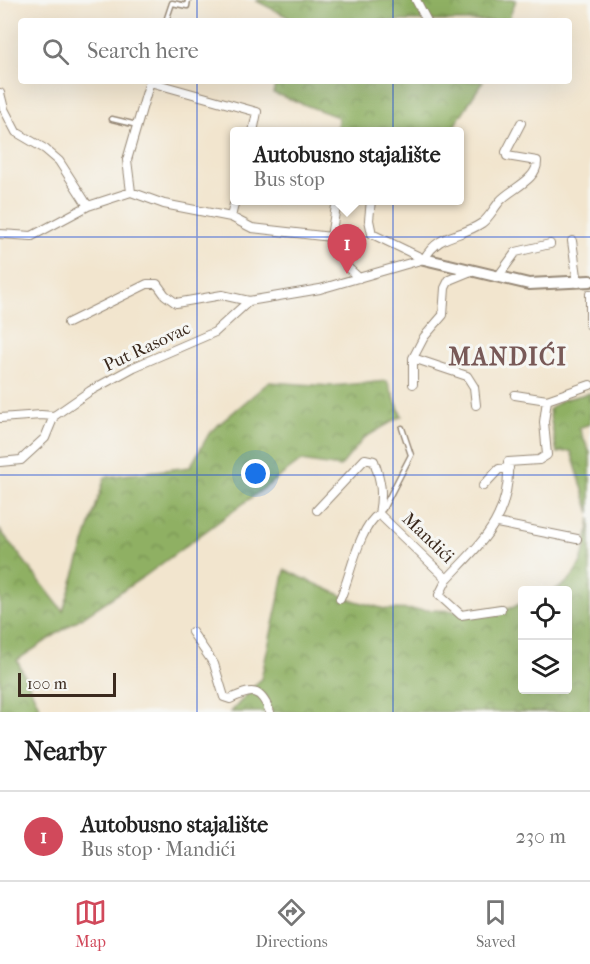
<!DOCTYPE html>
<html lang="en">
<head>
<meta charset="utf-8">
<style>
	body { margin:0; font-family:"IM FELL French Canon",serif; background:#f6f6f6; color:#222 }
	.controls { position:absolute; right:18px; bottom:18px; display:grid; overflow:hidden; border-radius:6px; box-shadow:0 6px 24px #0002 }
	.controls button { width:54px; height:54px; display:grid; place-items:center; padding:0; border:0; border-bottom:2px solid #e0e0e0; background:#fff; color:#222; font:30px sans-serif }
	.scale { position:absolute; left:18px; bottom:15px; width:98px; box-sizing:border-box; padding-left:6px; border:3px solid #3b2a1e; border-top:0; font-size:16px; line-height:21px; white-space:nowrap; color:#3b2a1e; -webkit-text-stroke:4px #f6f6f2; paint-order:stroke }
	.you { position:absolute; left:256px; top:474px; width:21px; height:21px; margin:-15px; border:4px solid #fff; border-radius:50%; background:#1a73e8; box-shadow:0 0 0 9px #1a73e833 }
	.badge { display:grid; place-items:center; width:39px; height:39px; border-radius:50%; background:#d1495b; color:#fff; font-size:20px; font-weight:700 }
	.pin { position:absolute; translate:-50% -50px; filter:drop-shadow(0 2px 3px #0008) }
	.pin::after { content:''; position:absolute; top:32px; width:21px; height:18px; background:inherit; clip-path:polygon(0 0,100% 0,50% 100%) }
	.popup { position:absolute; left:230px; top:127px; width:234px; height:78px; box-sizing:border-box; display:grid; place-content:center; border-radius:6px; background:#fff; filter:drop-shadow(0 2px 4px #0005); font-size:20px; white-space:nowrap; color:#767676 }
	.popup b { font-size:22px; color:#222 }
	.popup::after { content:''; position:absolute; left:50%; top:100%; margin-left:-12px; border:12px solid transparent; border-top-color:#fff }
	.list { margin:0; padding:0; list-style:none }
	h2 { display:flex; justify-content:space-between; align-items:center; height:78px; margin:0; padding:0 24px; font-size:26px }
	h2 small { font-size:20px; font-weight:400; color:#767676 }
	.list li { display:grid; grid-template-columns:39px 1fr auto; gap:18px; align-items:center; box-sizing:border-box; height:90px; padding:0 24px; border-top:2px solid #e0e0e0 }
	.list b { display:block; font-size:22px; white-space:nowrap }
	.list p { margin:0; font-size:20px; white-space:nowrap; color:#767676 }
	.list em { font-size:20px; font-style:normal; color:#767676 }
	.icon { flex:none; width:33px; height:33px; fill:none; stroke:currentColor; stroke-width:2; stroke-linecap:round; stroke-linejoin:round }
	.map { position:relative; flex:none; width:590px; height:712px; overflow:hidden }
	.search { position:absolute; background:#fff; box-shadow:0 6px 24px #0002; left:18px; right:18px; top:18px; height:66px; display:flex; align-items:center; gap:15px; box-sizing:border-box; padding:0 21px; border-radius:6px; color:#767676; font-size:22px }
	.sheet { height:168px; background:#fff }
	nav { display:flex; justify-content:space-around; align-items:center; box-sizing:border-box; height:84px; border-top:2px solid #e0e0e0; background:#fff; font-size:16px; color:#767676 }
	nav a { display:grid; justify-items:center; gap:3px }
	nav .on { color:#d1495b }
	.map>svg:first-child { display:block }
	.forest { fill:url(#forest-crowns); stroke:#656d40; stroke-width:1.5 }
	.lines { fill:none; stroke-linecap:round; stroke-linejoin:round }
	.lane-casing { stroke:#968876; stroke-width:7 }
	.street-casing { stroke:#968876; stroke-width:10 }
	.secondary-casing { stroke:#968876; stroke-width:14 }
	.lane { stroke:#fff; stroke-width:4 }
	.street { stroke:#fff; stroke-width:8 }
	.secondary { stroke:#fff; stroke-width:10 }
	.grid { fill:none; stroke:#1d4ed8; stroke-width:1.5; stroke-opacity:0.55 }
	.labels { text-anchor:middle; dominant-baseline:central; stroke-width:6; stroke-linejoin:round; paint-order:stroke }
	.street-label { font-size:18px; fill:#3b2a1e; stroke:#f6f6f2 }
	.district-label { font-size:24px; font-weight:bold; letter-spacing:1.5px; fill:#785957; stroke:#f6f6f2 }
</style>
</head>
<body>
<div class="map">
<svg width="590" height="712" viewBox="0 0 590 712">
	<defs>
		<pattern id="forest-crowns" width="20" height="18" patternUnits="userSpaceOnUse" patternTransform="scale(1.5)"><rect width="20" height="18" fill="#8fb063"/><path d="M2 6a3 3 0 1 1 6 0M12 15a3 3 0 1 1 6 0" fill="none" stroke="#768f51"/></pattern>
	</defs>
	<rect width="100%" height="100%" fill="#f6f6f2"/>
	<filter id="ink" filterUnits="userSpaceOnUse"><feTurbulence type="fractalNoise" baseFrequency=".0167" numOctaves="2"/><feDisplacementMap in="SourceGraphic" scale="12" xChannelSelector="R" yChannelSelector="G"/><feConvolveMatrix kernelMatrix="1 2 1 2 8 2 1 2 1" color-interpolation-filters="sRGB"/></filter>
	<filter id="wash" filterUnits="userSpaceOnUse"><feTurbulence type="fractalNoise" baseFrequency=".008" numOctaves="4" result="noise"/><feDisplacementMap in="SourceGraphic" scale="24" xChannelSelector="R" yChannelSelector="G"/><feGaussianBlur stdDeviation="1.35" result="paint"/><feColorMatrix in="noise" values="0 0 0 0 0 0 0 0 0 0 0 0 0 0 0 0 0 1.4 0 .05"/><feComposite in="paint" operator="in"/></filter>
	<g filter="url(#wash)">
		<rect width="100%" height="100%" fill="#f2e5ce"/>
		<path class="forest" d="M255,0H516L508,21H288V17Z
			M276,81H483L451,131L337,132L338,117L273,93Z
			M387,381L402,416L364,438L340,467L301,461L145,576L17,660L42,712H0V530L63,611L105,477L190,467L210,432L269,382L331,386Z
			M590,393V424L579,428L590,453V513L571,451L557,453L549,410L562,400Z
			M590,518V712H231L261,679L285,570L352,600L385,609L465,611L511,608L522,603V690H568V590H554C583,578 586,546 590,518Z"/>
	</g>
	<g filter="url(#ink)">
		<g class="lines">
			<g class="lane-casing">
				<path id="lane" d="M166,21L172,3L187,6L188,0
					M112,119L137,125
					M383,509L411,455L402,428"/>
			</g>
			<g class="street-casing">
				<path id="street" d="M416,0L427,21
					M150,82L257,112L253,132
					M0,93L4,109L16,132L45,149L59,161L88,206
					M131,192L127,160L150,81
					M371,200L369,220L372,234L424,259
					M231,217L235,200
					M0,234L32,236L88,206L131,192L164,204L231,217L252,228L331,237L342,244L347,267L359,278
					M331,237L337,200
					M572,241L578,283
					M497,278L516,252L550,244
					M590,294V325
					M68,323L147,284H157L165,295L176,303L222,295L249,301
					M413,358L467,376L474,387L476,405
					M413,384V358L424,337L443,315L445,288L449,280L471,271
					M515,395L547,400
					M0,418L41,415L54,416L90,391L134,367L215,332L249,301L320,289L424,259C440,232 458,239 482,223C489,218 494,208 500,201C510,189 538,180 537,161L507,156L506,152L521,123
					M0,462L21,460L45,438L54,416
					M483,486L499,469L509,468
					M317,510L365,459L374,461C381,481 383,493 379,514
					M379,514L447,579C482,542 511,518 508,462L539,460L547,455L544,422L547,400L590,385
					M497,523L577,539
					M447,579L439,595L461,615L501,609
					M340,599C351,576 358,528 379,514
					M192,632L214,664L224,697L230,699C252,689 260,687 270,712"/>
			</g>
			<g class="secondary-casing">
				<path id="secondary" d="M424,259L529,284L590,281"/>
			</g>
			<use href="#lane" class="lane"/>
			<use href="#street" class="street"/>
			<use href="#secondary" class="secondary"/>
		</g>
	</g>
	<path class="grid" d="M197,0V21M393,0V21M197,81V712M393,81V712M0,237H590M0,475H590"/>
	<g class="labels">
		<g class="street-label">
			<text transform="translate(147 347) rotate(-25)">Put Rasovac</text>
			<text transform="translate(428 538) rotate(44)">Mandići</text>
		</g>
		<g class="district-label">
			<text x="508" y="357">MANDIĆI</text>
		</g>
	</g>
</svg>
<div class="controls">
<button><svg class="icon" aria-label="locate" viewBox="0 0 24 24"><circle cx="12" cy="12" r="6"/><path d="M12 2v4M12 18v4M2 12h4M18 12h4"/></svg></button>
<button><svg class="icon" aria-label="layers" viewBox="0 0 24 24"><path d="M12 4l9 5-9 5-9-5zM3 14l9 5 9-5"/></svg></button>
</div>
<div class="scale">100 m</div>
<div class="you"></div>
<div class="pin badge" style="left:347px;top:274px">1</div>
<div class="popup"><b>Autobusno stajalište</b>Bus stop</div>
<div class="search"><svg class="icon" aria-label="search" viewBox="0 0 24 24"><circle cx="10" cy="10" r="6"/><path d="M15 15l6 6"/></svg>Search here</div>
</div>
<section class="sheet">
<h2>Nearby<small></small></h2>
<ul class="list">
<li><span class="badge">1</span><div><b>Autobusno stajalište</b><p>Bus stop · Mandići</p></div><em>230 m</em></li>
</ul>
</section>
<nav>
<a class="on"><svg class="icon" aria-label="map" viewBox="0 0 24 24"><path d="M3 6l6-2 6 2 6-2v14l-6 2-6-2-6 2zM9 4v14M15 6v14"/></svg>Map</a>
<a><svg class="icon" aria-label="directions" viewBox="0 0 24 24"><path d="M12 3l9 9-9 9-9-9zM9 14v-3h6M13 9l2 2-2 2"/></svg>Directions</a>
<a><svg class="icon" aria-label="saved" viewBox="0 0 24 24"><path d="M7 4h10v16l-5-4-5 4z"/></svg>Saved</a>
</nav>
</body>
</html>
